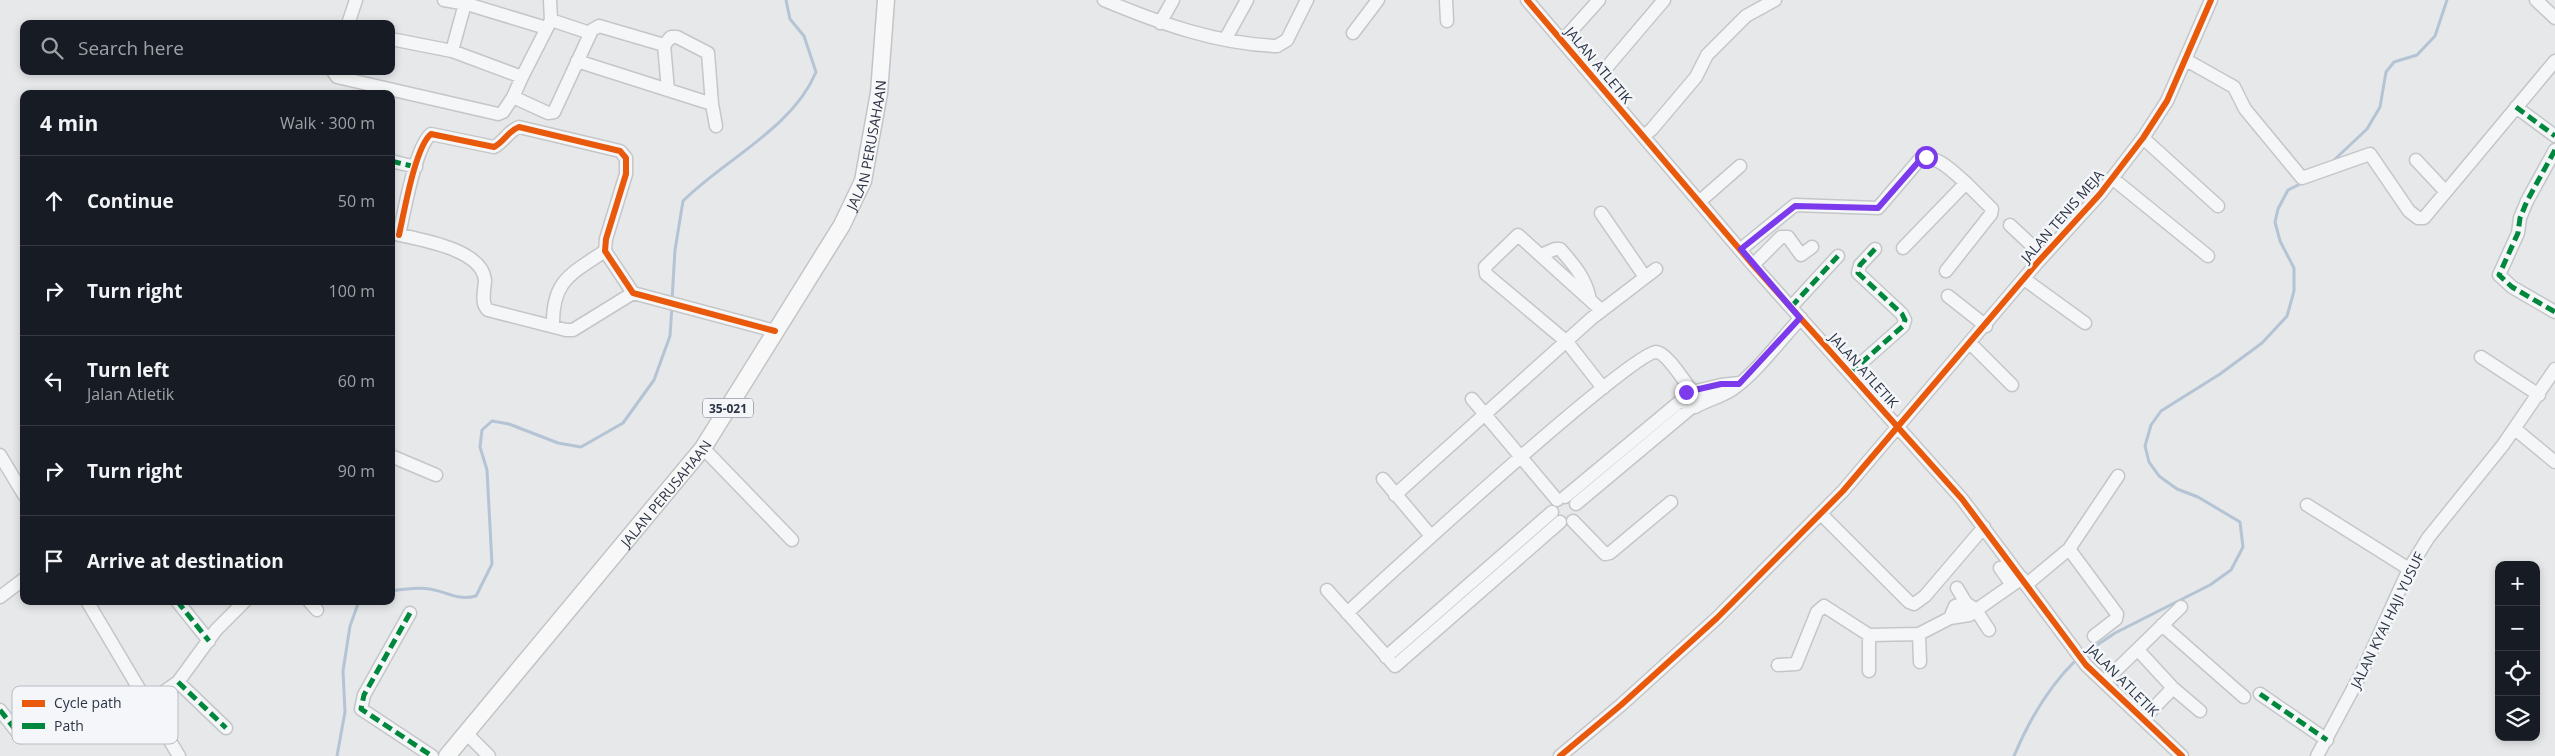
<!DOCTYPE html>
<html lang="en">
<head>
<meta charset="utf-8">
<style>
	body { margin:0; font-family:"Open Sans",sans-serif; background:#242831; color:#f1f3f6 }
	.controls { position:absolute; right:15px; bottom:15px; display:grid; overflow:hidden; border-radius:10px; box-shadow:0 2px 8px #0003 }
	.controls button { width:45px; height:45px; display:grid; place-items:center; padding:0; border:0; border-bottom:1px solid #363941; background:#171b24; color:#f1f3f6; font:25px sans-serif }
	.stop { position:absolute; width:15px; height:15px; margin:-11px; border:4px solid #7c3aed; border-radius:50%; background:#fff }
	.stop.end { background:#7c3aed; border-color:#fff; box-shadow:0 1px 5px #0008 }
	.list { margin:0; padding:0; list-style:none }
	h2 { display:flex; justify-content:space-between; align-items:center; height:65px; margin:0; padding:0 20px; font-size:21px }
	h2 small { font-size:16px; font-weight:400; color:#9ea1a6 }
	.list li { display:grid; grid-template-columns:32px 1fr auto; gap:15px; align-items:center; box-sizing:border-box; height:90px; padding:0 20px; border-top:1px solid #363941 }
	.list b { display:block; font-size:19px; white-space:nowrap }
	.list p { margin:0; font-size:16px; white-space:nowrap; color:#9ea1a6 }
	.list em { font-size:16px; font-style:normal; color:#9ea1a6 }
	.icon { flex:none; width:28px; height:28px; fill:none; stroke:currentColor; stroke-width:2; stroke-linecap:round; stroke-linejoin:round }
	.map { position:relative; flex:none; width:2555px; height:756px; overflow:hidden }
	.search { position:absolute; background:#171b24; box-shadow:0 2px 8px #0003; left:20px; top:20px; width:375px; height:55px; display:flex; align-items:center; gap:12px; box-sizing:border-box; padding:0 18px; border-radius:10px; color:#9ea1a6; font-size:19px }
	.panel { position:absolute; background:#171b24; box-shadow:0 2px 8px #0003; left:20px; top:90px; width:375px; height:515px; border-radius:10px }
	.map>svg:first-child { display:block }
	.lines { fill:none; stroke-linecap:round; stroke-linejoin:round }
	.stream { stroke:#b4c4d5; stroke-width:3 }
	.minor-casing { stroke:#c4c6c8; stroke-width:15 }
	.major-casing { stroke:#c2c5c8; stroke-width:19 }
	.minor { stroke:#f5f6f7; stroke-width:12 }
	.major { stroke:#f8f8f8; stroke-width:16 }
	.quiet { stroke:#00873e; stroke-width:5; stroke-dasharray:10 5; stroke-linecap:butt }
	.cycleway-casing { stroke:#f4f6f9; stroke-width:9 }
	.cycleway { stroke:#e8590c; stroke-width:6 }
	.route { stroke:#7c3aed; stroke-width:6 }
	.labels { text-anchor:middle; dominant-baseline:central; stroke-width:5; stroke-linejoin:round; paint-order:stroke }
	.shield { fill:#f4f6f9; stroke:#676e7b; stroke-width:1 }
	.shield-label { font-size:12px; font-weight:bold; fill:#2b3445 }
	.street-label { font-size:14px; fill:#2b3445; stroke:#f4f6f9 }
	.key { fill:#f4f6f9; stroke:#b8bcc3; stroke-width:1 }
	.key-label { font-size:14px; fill:#2b3445 }
</style>
</head>
<body>
<div class="map">
<svg width="2555" height="756" viewBox="0 0 2555 756">
	<rect width="100%" height="100%" fill="#e6e8ea"/>
	<g class="lines">
		<path class="stream" d="M2332,162L2367,129L2380,107L2386,72L2394,62L2417,55L2435,36L2447,0
			M672,300L675,250L683,201C725,159 793,128 816,72L804,36L790,19L786,0
			M391,591C404,589 417,587 430,589C448,592 457,601 476,596L492,564L487,470L480,447L482,430L492,421L509,424L558,443L581,447L623,423L654,380L670,336L672,306
			M2082,655L2115,633L2210,585L2231,570L2243,547L2240,522L2198,497L2177,489L2159,476L2149,462L2145,446L2151,425L2161,411L2220,374L2262,343L2287,316L2294,291V268L2280,241L2275,222L2278,209L2288,190L2302,183
			M337,756L345,712L343,671L350,626L359,601
			M2014,756C2029,720 2049,686 2077,659"/>
		<g class="minor-casing">
			<path id="minor" d="M444,0L467,4L546,28
				M550,0L551,20L590,33
				M1104,0C1159,23 1217,44 1277,46L1287,40L1307,0
				M1446,0L1447,21
				M1527,0L1753,265L1962,499L2086,665L2182,756
				M2536,0L2555,18
				M1160,23L1173,0
				M348,24L356,0
				M1353,33L1378,0
				M1226,38L1247,0
				M391,39L452,51L522,77L513,97
				M1563,40L1599,0
				M664,45L671,37H677L708,53L712,104
				M452,51L466,0
				M2186,60L2234,87L2245,109L2302,178L2370,154L2409,211L2418,218H2424L2555,61
				M577,61L668,90
				M333,71L337,77L498,114L503,112L513,97L548,113L554,112L592,30L599,26L664,45L668,90L712,104L716,126
				M522,77L551,20
				M1596,80L1664,0
				M2516,107L2555,136
				M1644,136L1652,129L1696,77L1707,55L1746,16L1775,0
				M2143,138L2218,206
				M2555,150L2527,201L2520,218L2518,233L2499,275L2512,287L2555,312
				M2416,160L2445,191
				M391,161L416,167
				M2112,178L2208,256
				M1699,202L1740,166
				M1601,213L1645,277
				M2010,225L2043,256
				M391,233C416,239 482,248 485,280C485,289 480,303 488,310L566,330H573L633,293
				M399,235C404,213 415,147 431,134L494,147C504,142 508,131 519,127L620,151L626,158V174L606,239L605,251L633,293L775,331
				M1741,249L1795,205L1878,208L1920,159C1936,153 1954,173 1966,183L1903,248
				M1541,255L1555,249H1560C1574,265 1586,278 1590,300
				M1753,265L1781,237H1788L1801,255L1812,247
				M1946,271L1991,214L1992,209L1966,183
				M2024,279L2085,323
				M1948,296L1986,326
				M1791,307L1838,256
				M1601,310L1518,235L1485,267L1486,274L1567,342L1603,388
				M553,326C552,280 571,274 605,251
				M1970,343L2012,385
				M2481,357L2539,395
				M1850,373L1903,326L1905,320L1902,314L1858,273L1860,265L1875,249
				M1696,391L1721,385L1739,383
				M1472,399L1557,500
				M1701,401V396L1696,391H1689L1684,395L1686,404L1695,407C1707,400 1721,397 1733,389C1758,371 1779,341 1801,318
				M2515,429L2555,462
				M703,448L792,540
				M0,455L24,495
				M391,456L436,475
				M1383,479L1431,536
				M1395,495L1592,318L1656,269
				M1565,497L1684,398
				M1576,504L1692,407
				M2307,505L2409,569
				M1821,514L1909,602L1914,604L1925,596L1984,527
				M1573,521L1605,554L1610,553L1671,502
				M2069,549L2117,614L2116,619L2094,636
				M2000,568L2012,585
				M2027,584L2069,549L2118,476
				M1957,588L1966,603
				M1327,590L1395,666L1560,522
				M0,597L24,579
				M87,601L179,756
				M177,601L209,641
				M309,601L317,610
				M410,613L364,695L361,709L432,756
				M1347,613C1383,580 1630,353 1656,352C1666,352 1684,381 1691,390
				M1950,618L1955,606L1966,603L1976,610L1989,630
				M2162,625L2244,697
				M1919,634L1920,662
				M2138,650L2173,688L2144,718
				M1386,657L1552,512
				M1778,665L1796,664L1817,612L1824,606L1869,635L1919,634L1950,618L1969,615L2022,578
				M1869,671V635
				M2105,681L2181,607
				M178,682L226,728
				M2173,688L2200,711
				M2260,694L2327,740
				M148,703L178,682L216,630L245,601
				M0,710L21,737
				M466,733L489,756
				M1560,756L1621,705L1717,618L1843,491L2037,263L2100,194L2143,138L2167,101L2211,0
				M2317,756L2362,672L2409,569L2428,538L2503,445L2555,369"/>
		</g>
		<g class="major-casing">
			<g id="major">
				<path id="s1" d="M447,756L703,448L842,225L863,181L879,93L886,0"/>
			</g>
		</g>
		<use href="#minor" class="minor"/>
		<use href="#major" class="major"/>
		<path class="quiet" d="M2516,107L2555,136
			M2555,150L2527,201L2520,218L2518,233L2499,275L2512,287L2555,312
			M391,161L416,167
			M1791,307L1838,256
			M1850,373L1903,326L1905,320L1902,314L1858,273L1860,265L1875,249
			M177,601L209,641
			M410,613L364,695L361,709L432,756
			M178,682L226,728
			M2260,694L2327,740
			M0,710L21,737"/>
		<g class="cycleway-casing">
			<path id="cycleway" d="M1527,0L1753,265L1962,499L2086,665L2182,756
				M399,235C404,213 415,147 431,134L494,147C504,142 508,131 519,127L620,151L626,158V174L606,239L605,251L633,293L775,331
				M1560,756L1621,705L1717,618L1843,491L2037,263L2100,194L2143,138L2167,101L2211,0"/>
		</g>
		<use href="#cycleway" class="cycleway"/>
	</g>
	<g class="lines">
		<path class="route" d="M1686,392L1721,384H1739L1800,318L1741,249L1795,206L1878,208L1920,160L1926,157"/>
	</g>
	<g class="labels">
		<rect class="shield" x="703" y="398.5" width="50" height="19" rx="4"/>
		<g class="shield-label">
			<text x="728" y="408">35-021</text>
		</g>
		<g class="street-label">
			<text transform="translate(1599 65) rotate(50)">JALAN ATLETIK</text>
			<text stroke="none"><textPath href="#s1" startOffset="748">JALAN PERUSAHAAN</textPath></text>
			<text transform="translate(2062 216) rotate(-49)">JALAN TENIS MEJA</text>
			<text transform="translate(1864 370) rotate(48)">JALAN ATLETIK</text>
			<text stroke="none"><textPath href="#s1" startOffset="342">JALAN PERUSAHAAN</textPath></text>
			<text transform="translate(2387 620) rotate(-64)">JALAN KYAI HAJI YUSUF</text>
			<text transform="translate(2123 680) rotate(45)">JALAN ATLETIK</text>
		</g>
	</g>
	<rect x="12" y="686" width="166" height="58" rx="8" class="key"/>
	<rect x="22" y="700" width="23" height="7" fill="#e8590c"/>
	<rect x="22" y="723" width="23" height="6" fill="#00873e"/>
	<g class="key-label">
		<text x="54" y="708">Cycle path</text>
		<text x="54" y="731">Path</text>
	</g>
</svg>
<div class="controls">
<button>+</button>
<button>−</button>
<button><svg class="icon" aria-label="locate" viewBox="0 0 24 24"><circle cx="12" cy="12" r="6"/><path d="M12 2v4M12 18v4M2 12h4M18 12h4"/></svg></button>
<button><svg class="icon" aria-label="layers" viewBox="0 0 24 24"><path d="M12 4l9 5-9 5-9-5zM3 14l9 5 9-5"/></svg></button>
</div>
<div class="stop" style="left:1926px;top:157px"></div>
<div class="stop end" style="left:1686px;top:392px"></div>
<div class="search"><svg class="icon" aria-label="search" viewBox="0 0 24 24"><circle cx="10" cy="10" r="6"/><path d="M15 15l6 6"/></svg>Search here</div>
<section class="panel">
<h2>4 min<small>Walk · 300 m</small></h2>
<ul class="list">
<li><svg class="icon" aria-label="ahead" viewBox="0 0 24 24"><path d="M12 20V5M6 11l6-6 6 6"/></svg><div><b>Continue</b></div><em>50 m</em></li>
<li><svg class="icon" aria-label="right" viewBox="0 0 24 24"><path d="M7 20v-9h11M14 6l5 5-5 5"/></svg><div><b>Turn right</b></div><em>100 m</em></li>
<li><svg class="icon" aria-label="left" viewBox="0 0 24 24"><path d="M17 20v-9H6M10 6l-5 5 5 5"/></svg><div><b>Turn left</b><p>Jalan Atletik</p></div><em>60 m</em></li>
<li><svg class="icon" aria-label="right" viewBox="0 0 24 24"><path d="M7 20v-9h11M14 6l5 5-5 5"/></svg><div><b>Turn right</b></div><em>90 m</em></li>
<li><svg class="icon" aria-label="arrive" viewBox="0 0 24 24"><path d="M6 21V4h12l-3 4 3 4H6"/></svg><div><b>Arrive at destination</b></div></li>
</ul>
</section>
</div>
</body>
</html>
